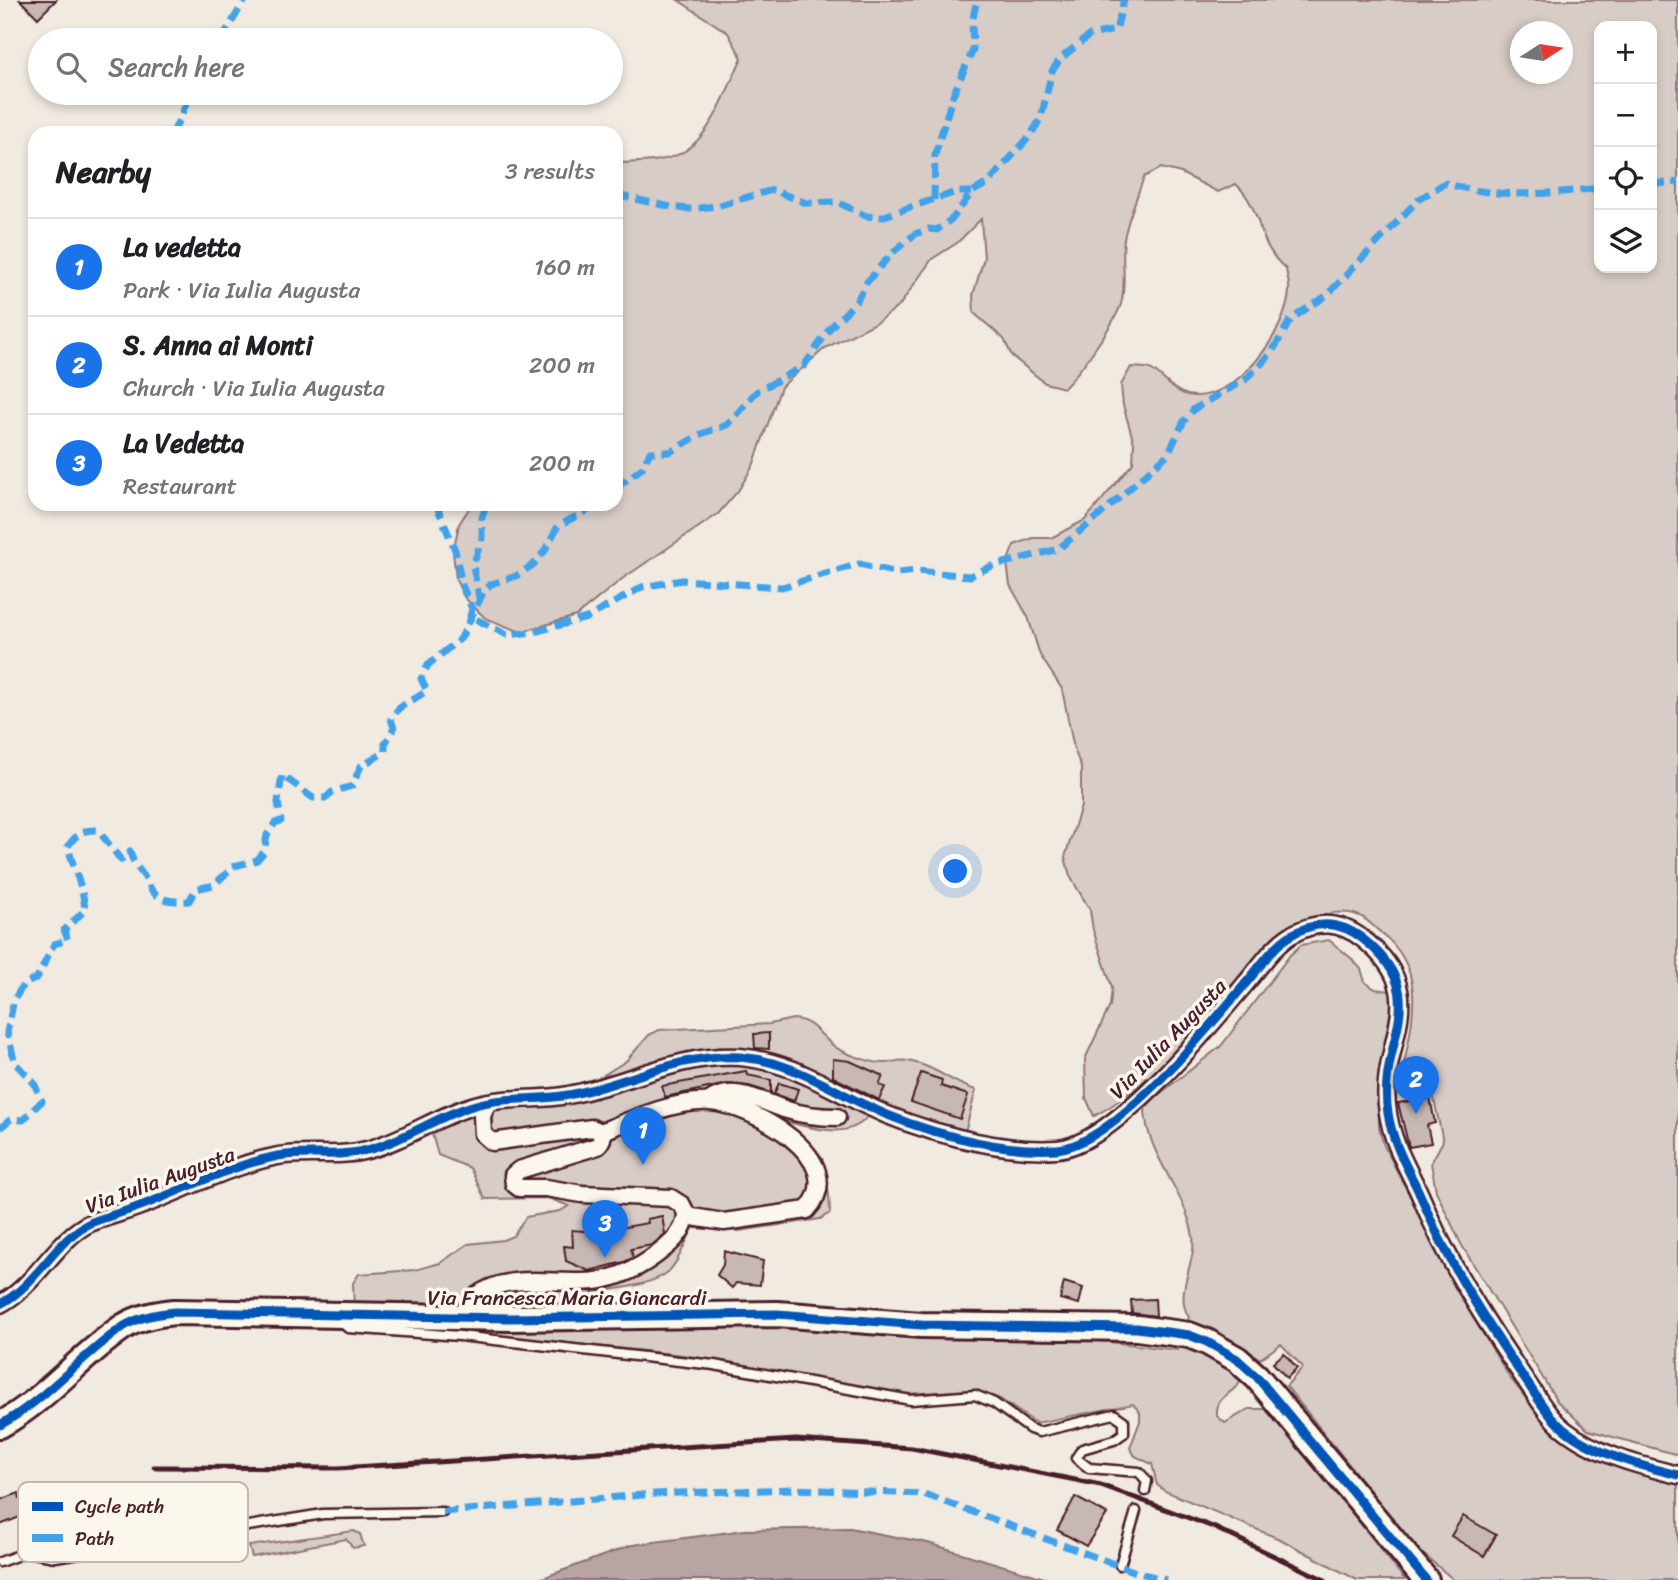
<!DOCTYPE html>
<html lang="en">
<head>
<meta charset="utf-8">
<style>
	body { margin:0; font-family:Sriracha,sans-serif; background:#f2f2f2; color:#202124 }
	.controls { position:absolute; right:21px; top:21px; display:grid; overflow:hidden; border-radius:14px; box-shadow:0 4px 10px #0003 }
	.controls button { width:63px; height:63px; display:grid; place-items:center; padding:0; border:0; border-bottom:2px solid #e0e0e0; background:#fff; color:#202124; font:35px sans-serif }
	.compass { position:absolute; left:1510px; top:21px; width:63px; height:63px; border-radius:50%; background:#fff; box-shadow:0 4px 10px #0003; rotate:78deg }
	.you { position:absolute; left:956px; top:872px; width:24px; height:24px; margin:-18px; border:5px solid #fff; border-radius:50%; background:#1a73e8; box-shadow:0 0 0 10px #1a73e833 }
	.badge { display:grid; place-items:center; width:46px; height:46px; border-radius:50%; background:#1a73e8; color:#fff; font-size:23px; font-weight:700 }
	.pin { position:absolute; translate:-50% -58px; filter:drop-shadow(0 2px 4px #0008) }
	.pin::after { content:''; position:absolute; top:37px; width:24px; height:21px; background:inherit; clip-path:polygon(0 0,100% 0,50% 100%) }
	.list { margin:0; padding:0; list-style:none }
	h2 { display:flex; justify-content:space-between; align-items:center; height:91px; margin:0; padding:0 28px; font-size:30px }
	h2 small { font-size:23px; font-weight:400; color:#757577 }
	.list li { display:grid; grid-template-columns:46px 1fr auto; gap:21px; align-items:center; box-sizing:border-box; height:98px; padding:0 28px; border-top:2px solid #e0e0e0 }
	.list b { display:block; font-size:26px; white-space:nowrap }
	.list p { margin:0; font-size:23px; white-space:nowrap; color:#757577 }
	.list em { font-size:23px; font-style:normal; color:#757577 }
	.icon { flex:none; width:38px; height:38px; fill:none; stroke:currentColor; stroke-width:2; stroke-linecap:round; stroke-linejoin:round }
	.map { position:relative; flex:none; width:1678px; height:1580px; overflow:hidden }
	.search { position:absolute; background:#fff; box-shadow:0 4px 10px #0003; left:28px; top:28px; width:595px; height:77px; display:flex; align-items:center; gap:18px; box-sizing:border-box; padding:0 24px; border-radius:38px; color:#757577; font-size:26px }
	.panel { position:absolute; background:#fff; box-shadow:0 4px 10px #0003; left:28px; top:126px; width:595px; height:385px; border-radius:21px }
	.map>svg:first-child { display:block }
	.green { fill:#d8ccc6; stroke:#917678; stroke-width:2; fill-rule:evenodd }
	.water { fill:#b8a4a2; stroke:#8c6f72; stroke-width:2 }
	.building { fill:#c8b8b3; stroke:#4a1f2b; stroke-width:2 }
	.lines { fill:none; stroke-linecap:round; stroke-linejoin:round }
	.lane-casing { stroke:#4a1f2b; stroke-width:13 }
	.street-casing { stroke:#4a1f2b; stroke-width:21 }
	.primary-casing { stroke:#4a1f2b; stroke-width:30 }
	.lane { stroke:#fbf7ec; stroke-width:8 }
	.street { stroke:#fbf7ec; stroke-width:16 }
	.primary { stroke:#fbf7ec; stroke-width:24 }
	.rail { stroke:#4a1f2b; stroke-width:5 }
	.quiet { stroke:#40a2eb; stroke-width:7; stroke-dasharray:14 7; stroke-linecap:butt }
	.cycleway-casing { stroke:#fbf7ec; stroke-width:13 }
	.cycleway { stroke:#0057b8; stroke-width:9 }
	.labels { text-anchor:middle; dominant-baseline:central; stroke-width:7; stroke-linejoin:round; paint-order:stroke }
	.street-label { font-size:21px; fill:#4a1f2b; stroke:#fbf7ec }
	.key { fill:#fbf7ec; stroke:#c6b6b2; stroke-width:2 }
	.key-label { font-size:19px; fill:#4a1f2b }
</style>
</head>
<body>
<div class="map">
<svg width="1678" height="1580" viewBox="0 0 1678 1580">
	<rect width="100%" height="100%" fill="#f0eae0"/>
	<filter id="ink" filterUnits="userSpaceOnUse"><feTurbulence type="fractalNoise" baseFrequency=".0143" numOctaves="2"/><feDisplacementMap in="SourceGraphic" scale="14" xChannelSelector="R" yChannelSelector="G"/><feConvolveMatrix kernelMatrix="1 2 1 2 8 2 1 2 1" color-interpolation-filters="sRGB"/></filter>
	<g filter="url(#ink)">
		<path class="green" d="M678,0H1678V1455L1588,1430L1557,1401L1461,1244L1436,1191L1431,1163L1443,1141L1432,1090L1426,1078L1412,1076L1404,1064C1414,1015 1426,967 1380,932C1374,927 1367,919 1360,916C1350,912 1338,912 1328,914C1276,922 1253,965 1220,1002C1183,1043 1143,1090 1094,1116L1086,1098L1085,1059L1110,1006L1112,987L1093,930L1090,910L1070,876L1065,857L1081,806V767L1074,749L1062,689L1040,655L1028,617L1010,585L1007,563L1014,545L1033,538H1051L1085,520L1133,463L1134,443L1123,405L1121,385L1131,367C1137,368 1147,367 1152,370C1165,378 1172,391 1188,395C1234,405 1287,332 1289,291C1290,284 1287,276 1286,269C1254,242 1265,212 1236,184L1218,192L1181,173L1161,168L1144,177C1137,197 1128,218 1124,239C1121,261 1127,283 1121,304C1116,321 1078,375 1064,388L1045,383L1012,356L1004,339L974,313L973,295L984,258L981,219L957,243L932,259L899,306L876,323L825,348L781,387L753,466L738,491L718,514L622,579L576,616L521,632L485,618L464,597L456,580L453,552L459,524L472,504H616V163C638,162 666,163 685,151C714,132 727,88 742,58L728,33ZM1599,26H1652V268H1599ZM1520,32H1562V74H1520Z
			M1329,940L1351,958L1361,969L1365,982L1375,989L1390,991L1393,997L1378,1081L1379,1128L1384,1146L1472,1315L1510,1378L1538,1413L1560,1433L1678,1479V1580H1454L1416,1548L1286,1386L1303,1367L1281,1344L1260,1359L1250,1352C1247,1362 1245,1377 1238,1385C1227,1397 1216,1397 1217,1416L1225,1423L1249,1409H1270L1405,1580H1357L1282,1540L1165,1491L1157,1485L1152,1464L1135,1456L1130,1448L1140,1421V1412L1133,1404L1036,1423L1000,1399L975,1390L905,1394L683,1355L472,1333L475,1327L764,1325L1083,1339L1178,1350L1189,1317C1173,1293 1197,1263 1193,1237C1186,1191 1146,1155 1145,1109L1153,1099L1221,1046L1290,955L1301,945Z
			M793,1019C816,1020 821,1040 840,1050C852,1056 874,1064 887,1063C895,1062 900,1059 908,1061C935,1066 952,1083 976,1090L962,1143L869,1114C851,1143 807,1126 779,1120C811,1158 829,1154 830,1213L820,1219L739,1231L693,1228C672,1269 676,1277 628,1287L487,1311L354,1308L353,1283L359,1274L415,1270L440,1263L468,1244L503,1240L513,1236L526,1217L560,1211L569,1206L548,1198L485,1199L470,1168L438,1155L428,1120L586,1086L626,1061L649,1035L659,1030L770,1024Z
			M354,1531L360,1534L364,1546L353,1548L346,1539L252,1557L249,1546Z"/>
		<path class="water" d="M850,1528L928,1543L1051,1580H537L632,1545L745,1530Z"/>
		<path class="building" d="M20,0H56L38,18Z
			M769,1033V1049L755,1048L754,1034Z
			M833,1059L850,1061L883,1076L879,1085L885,1087L879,1100L833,1077Z
			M746,1071L747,1075L771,1080V1093L749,1086L727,1084L665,1097L662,1086Z
			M921,1073L942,1080L941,1086L968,1095L960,1119L911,1102Z
			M779,1083L798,1089L794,1101L774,1094Z
			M1430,1098L1435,1123L1427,1125L1431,1143L1409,1147L1398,1103Z
			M662,1216L665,1234L652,1245L631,1249L633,1258L624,1262L589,1271L566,1261L564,1246L573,1247L572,1230L597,1232L648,1223L647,1219Z
			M724,1251L763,1261L760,1285L736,1283L732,1288L717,1275L723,1265Z
			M1064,1282L1083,1288L1079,1304L1060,1299Z
			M1155,1299L1156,1316L1132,1313L1131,1300Z
			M1284,1353L1297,1368L1287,1378L1273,1363Z
			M44,1491L52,1511L24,1522L22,1516L0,1525V1500L19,1493L20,1499Z
			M1075,1497L1107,1514L1086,1546L1057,1530Z
			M1463,1516L1496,1535L1484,1556L1451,1536Z"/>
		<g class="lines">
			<g class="lane-casing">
				<path id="lane" d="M342,1323L348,1328L460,1336L714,1365L911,1400L975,1395L994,1403L1030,1429L1039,1432L1114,1414L1124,1421V1433L1114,1440L1082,1449L1076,1458L1089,1468L1139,1472L1147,1481L1145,1491
					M0,1562L27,1552L55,1557L323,1514L443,1512
					M1120,1565L1136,1511"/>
			</g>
			<g class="street-casing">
				<path id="street" d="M488,1102L482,1116L483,1134L492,1142L592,1128L601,1132C633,1119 675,1100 710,1102C751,1105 853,1159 807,1210L724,1222L686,1216
					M708,1102C731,1083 763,1102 787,1110C803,1115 820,1117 837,1117
					M0,1304C36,1286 56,1239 90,1223C107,1216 125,1212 143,1205C187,1188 232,1165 278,1156C308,1151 337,1158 367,1150C406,1140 440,1114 479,1104C508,1096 539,1101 568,1095C626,1085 679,1053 740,1057C788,1061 822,1084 863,1104C916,1130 998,1153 1057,1149C1113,1145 1209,1027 1246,983C1260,967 1273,946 1291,935C1317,920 1340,921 1363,939C1437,997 1376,1042 1388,1113C1392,1140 1403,1160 1415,1184C1425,1204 1432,1225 1443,1245C1466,1291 1495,1335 1524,1378C1536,1395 1548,1417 1565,1430C1595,1454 1641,1466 1678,1475
					M467,1318L475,1297C510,1269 563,1288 602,1280C627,1275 646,1264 665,1248C676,1239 686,1228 686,1213L682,1205L671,1198L582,1194L546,1188H519L514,1184L513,1175L519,1170L598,1146L602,1139L601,1132"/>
			</g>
			<g class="primary-casing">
				<path id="primary" d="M0,1425C47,1399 79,1357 123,1327C138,1317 156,1314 174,1312L510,1318L777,1314L921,1325L1137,1328L1189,1335L1207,1342L1237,1359L1257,1377L1426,1580"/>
			</g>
			<use href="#lane" class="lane"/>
			<use href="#street" class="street"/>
			<use href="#primary" class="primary"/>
			<path class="rail" d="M154,1467L338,1468L796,1440L912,1448L1101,1485L1213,1527L1325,1580"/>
			<path class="quiet" d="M221,40L245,0
				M173,133L191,93
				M1652,184L1678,182
				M616,195L676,208L691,209L716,206L773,190L806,203L837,202L866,216L881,217L956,192H972
				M934,200L935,155L953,95L973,50L972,22L977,0
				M616,488L642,468L650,452H670L701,434L727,425L756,392L804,366L830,328L856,302L867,282L891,254L915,234L929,229L937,230L953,218L972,192L988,183L1030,136L1041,118L1052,71L1061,58L1090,35L1116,30L1124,0
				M436,504L455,550L462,585L472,609L470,616L507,635L534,632L587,618L642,587L682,580L782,587L859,564L897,573L917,571L970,576L992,566L1058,549L1100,515L1168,454L1184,421L1194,409L1245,380L1271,354L1291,319L1326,296L1418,200L1445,183C1495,199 1548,194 1599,188
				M480,602L473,566L482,538V517L487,504
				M0,1128L11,1119L23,1120L42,1101L34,1083L15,1063L7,1032L14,1000L23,985L37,978L54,944L68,940L64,930L85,910C84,889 73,868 68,846C77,834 82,829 98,830L121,860L130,851C133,866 142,871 148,883C155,901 170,902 189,901L196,889L214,885L234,866L257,860L264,852L267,835L275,823L281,821L278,802L282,775L313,798H326L332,792L352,786L361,766L385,752V744L394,728L391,719L399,708L427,691L421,679L428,665L461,638L484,591L491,584L516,576L533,565L544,552L558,526L599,504
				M443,1512L654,1494L792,1489L924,1494L1136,1572L1166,1580"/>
			<g class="cycleway-casing">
				<path id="cycleway" d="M0,1304C36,1286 56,1239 90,1223C107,1216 125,1212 143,1205C187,1188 232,1165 278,1156C308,1151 337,1158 367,1150C406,1140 440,1114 479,1104C508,1096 539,1101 568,1095C626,1085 679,1053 740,1057C788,1061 822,1084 863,1104C916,1130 998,1153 1057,1149C1113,1145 1209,1027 1246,983C1260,967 1273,946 1291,935C1317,920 1340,921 1363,939C1437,997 1376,1042 1388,1113C1392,1140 1403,1160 1415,1184C1425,1204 1432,1225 1443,1245C1466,1291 1495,1335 1524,1378C1536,1395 1548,1417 1565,1430C1595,1454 1641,1466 1678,1475
					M0,1425C47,1399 79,1357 123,1327C138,1317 156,1314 174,1312L510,1318L777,1314L921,1325L1137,1328L1189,1335L1207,1342L1237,1359L1257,1377L1426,1580"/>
			</g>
			<use href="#cycleway" class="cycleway"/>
		</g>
	</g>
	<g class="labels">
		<g class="street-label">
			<text transform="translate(1168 1039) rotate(-46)">Via Iulia Augusta</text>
			<text transform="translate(160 1180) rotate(-20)">Via Iulia Augusta</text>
			<text x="567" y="1298">Via Francesca Maria Giancardi</text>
		</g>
	</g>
	<rect x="18" y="1482" width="230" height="80" rx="10" class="key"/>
	<rect x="32" y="1502" width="31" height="9" fill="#0057b8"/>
	<rect x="32" y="1534" width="31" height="8" fill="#40a2eb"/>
	<g class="key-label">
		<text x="75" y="1513">Cycle path</text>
		<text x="75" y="1545">Path</text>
	</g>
</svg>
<div class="controls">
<button>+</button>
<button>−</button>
<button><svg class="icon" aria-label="locate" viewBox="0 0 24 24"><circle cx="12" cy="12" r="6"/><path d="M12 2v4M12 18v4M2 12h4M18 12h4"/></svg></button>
<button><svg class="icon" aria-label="layers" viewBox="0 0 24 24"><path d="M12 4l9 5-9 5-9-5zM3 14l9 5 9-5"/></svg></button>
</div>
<svg class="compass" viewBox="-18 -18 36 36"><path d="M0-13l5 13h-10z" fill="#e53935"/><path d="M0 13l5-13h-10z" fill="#757577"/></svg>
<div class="you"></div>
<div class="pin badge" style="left:643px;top:1165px">1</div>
<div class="pin badge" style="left:1416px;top:1114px">2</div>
<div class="pin badge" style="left:605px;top:1258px">3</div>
<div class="search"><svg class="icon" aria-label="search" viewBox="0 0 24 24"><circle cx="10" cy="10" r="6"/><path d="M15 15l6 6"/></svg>Search here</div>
<section class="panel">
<h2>Nearby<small>3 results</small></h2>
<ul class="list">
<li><span class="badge">1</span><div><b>La vedetta</b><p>Park · Via Iulia Augusta</p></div><em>160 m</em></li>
<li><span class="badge">2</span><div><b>S. Anna ai Monti</b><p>Church · Via Iulia Augusta</p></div><em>200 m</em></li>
<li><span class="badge">3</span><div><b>La Vedetta</b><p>Restaurant</p></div><em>200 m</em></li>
</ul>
</section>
</div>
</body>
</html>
